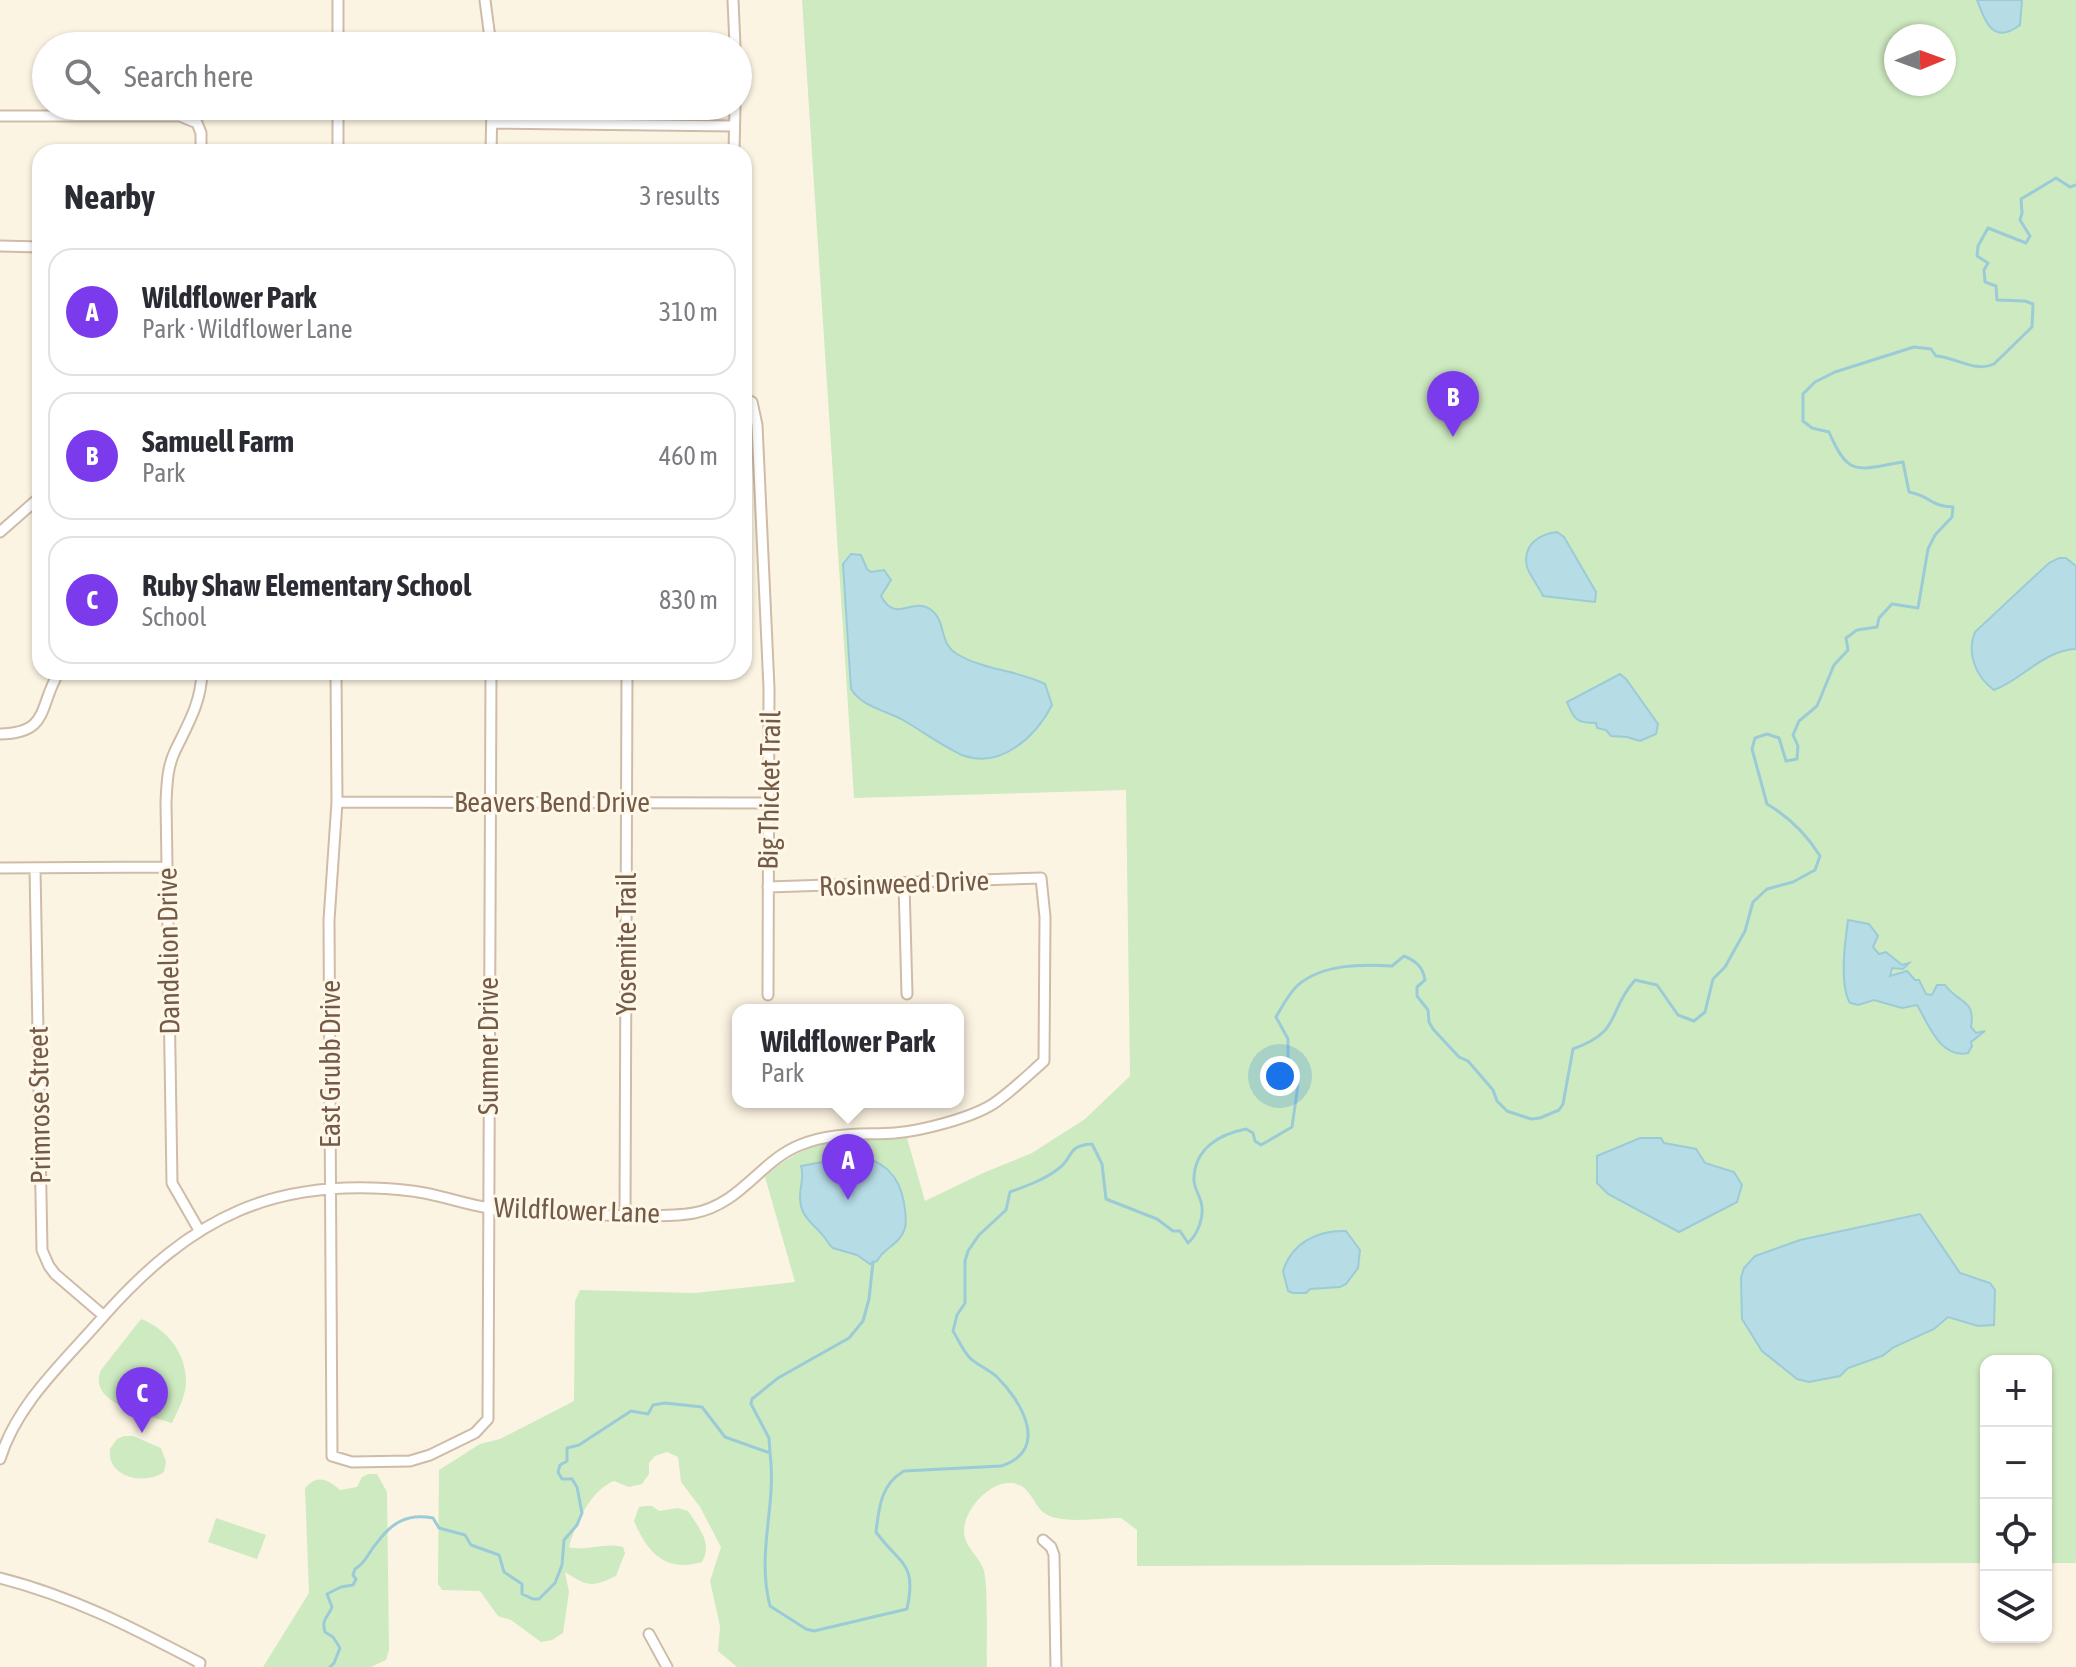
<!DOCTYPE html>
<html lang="en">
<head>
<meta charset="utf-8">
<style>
	body { margin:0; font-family:"Asap Condensed",sans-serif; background:#f2f2f3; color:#2b2b33 }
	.controls { position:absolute; right:24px; bottom:24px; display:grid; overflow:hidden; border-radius:16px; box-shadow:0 2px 6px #0004 }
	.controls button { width:72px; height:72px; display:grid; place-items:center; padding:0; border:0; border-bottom:2px solid #e1e1e2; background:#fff; color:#2b2b33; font:40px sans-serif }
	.compass { position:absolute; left:1884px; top:24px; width:72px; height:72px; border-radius:50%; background:#fff; box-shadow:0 2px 6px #0004; rotate:89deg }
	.you { position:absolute; left:1280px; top:1076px; width:28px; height:28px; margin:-20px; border:6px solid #fff; border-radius:50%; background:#1a73e8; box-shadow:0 0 0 12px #1a73e833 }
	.badge { display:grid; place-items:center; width:52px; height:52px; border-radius:50%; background:#7c3aed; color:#fff; font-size:26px; font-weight:700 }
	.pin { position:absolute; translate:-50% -66px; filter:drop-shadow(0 2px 4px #0008) }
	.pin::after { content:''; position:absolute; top:42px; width:28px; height:24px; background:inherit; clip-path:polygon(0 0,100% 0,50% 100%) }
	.popup { position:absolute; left:732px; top:1004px; width:232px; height:104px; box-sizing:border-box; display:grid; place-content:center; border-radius:16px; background:#fff; filter:drop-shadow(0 2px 6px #0005); font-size:26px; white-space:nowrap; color:#7c7c81 }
	.popup b { font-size:30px; color:#2b2b33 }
	.popup::after { content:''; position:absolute; left:50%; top:100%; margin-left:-16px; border:16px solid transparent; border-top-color:#fff }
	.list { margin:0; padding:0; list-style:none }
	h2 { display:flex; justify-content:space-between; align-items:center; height:104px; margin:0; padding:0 32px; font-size:34px }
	h2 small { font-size:26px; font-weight:400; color:#7c7c81 }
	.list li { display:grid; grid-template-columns:52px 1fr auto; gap:24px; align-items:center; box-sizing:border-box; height:128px; margin:0 16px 16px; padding:0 16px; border:2px solid #e1e1e2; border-radius:24px }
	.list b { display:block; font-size:30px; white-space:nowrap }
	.list p { margin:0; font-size:26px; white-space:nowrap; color:#7c7c81 }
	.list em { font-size:26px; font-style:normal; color:#7c7c81 }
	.icon { flex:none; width:44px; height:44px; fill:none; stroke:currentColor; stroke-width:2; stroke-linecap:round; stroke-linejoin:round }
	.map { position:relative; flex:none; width:2076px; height:1667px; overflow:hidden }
	.search { position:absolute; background:#fff; box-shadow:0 2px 6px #0004; left:32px; top:32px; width:720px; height:88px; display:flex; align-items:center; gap:20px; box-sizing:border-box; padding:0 28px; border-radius:44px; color:#7c7c81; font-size:30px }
	.panel { position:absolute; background:#fff; box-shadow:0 2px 6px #0004; left:32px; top:144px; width:720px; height:536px; border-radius:24px }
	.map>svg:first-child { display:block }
	.green { fill:#ceeac0; fill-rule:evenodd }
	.water { fill:#b6dce6; stroke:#9ccbd8; stroke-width:2 }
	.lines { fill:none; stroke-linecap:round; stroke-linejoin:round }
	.stream { stroke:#9ccbd8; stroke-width:3 }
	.street-casing { stroke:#cebca9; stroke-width:13 }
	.street { stroke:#fff; stroke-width:9 }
	.labels { text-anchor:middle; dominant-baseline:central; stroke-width:6; stroke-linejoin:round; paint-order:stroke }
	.street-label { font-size:28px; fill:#745b48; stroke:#fff8e8 }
</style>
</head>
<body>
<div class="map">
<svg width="2076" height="1667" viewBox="0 0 2076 1667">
	<rect width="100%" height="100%" fill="#fcf4e2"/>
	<path class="green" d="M802,0H2076V1563H2046V1361H1986V1563L1137,1566V1530L1121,1518C1101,1518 1057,1525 1043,1512C1034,1504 1030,1489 1019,1485C995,1475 965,1507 964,1530C963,1545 978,1555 983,1568C989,1583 986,1647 987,1667H737L718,1651L720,1626L710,1581L721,1547L700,1507L681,1482L678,1457L667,1452L655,1456L649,1463V1474L642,1484L629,1487L614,1481C591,1490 575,1524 569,1547C584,1552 603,1542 623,1547L625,1553L616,1576C591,1588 587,1586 565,1572L569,1592L563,1633L552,1640L541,1642L511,1620L498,1616L480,1591L442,1590L438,1584L439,1470L480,1444L500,1439L574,1401L575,1301L580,1290L695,1293L795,1282L765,1177C812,1135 847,1139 907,1138L925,1201L983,1173L1032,1153L1085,1119L1130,1076L1126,790L854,798ZM1896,36H1944V84H1896Z
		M141,1319C167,1329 186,1353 186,1381C186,1396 178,1410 172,1423C149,1415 86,1404 101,1370Z
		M124,1436H133L161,1448L166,1462L164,1472C145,1486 106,1477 110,1449L117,1439Z
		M368,1474H377L387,1492L389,1650L386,1660L371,1667H263L309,1593L305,1488C317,1474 328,1479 340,1490L357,1487L362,1477Z
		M645,1506H652L659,1511L678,1508L688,1511C699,1528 713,1543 702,1562C665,1573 647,1552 634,1521L639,1507Z
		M216,1518L266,1535L257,1559L208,1542Z"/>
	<path class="water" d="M1977,0H2022L2020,25C1993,45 1986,23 1977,0Z
		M1557,532L1564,537L1596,592L1595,602L1543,596C1539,587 1530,576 1527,567C1522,545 1539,534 1557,532Z
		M851,554L861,555L867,569L871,572L884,570L891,580L881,596C896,624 911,597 930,609C947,620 938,643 957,654C983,670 1017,670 1045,684L1052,705C1036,736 1001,770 962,755C942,746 922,731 903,720C885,710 862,707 851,689L843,564Z
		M2059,558H2066L2076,566V649C2044,650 2023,679 1994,690C1976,677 1966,653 1975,632L2049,563Z
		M1620,674L1626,679L1658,724L1656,734L1640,741L1627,737L1611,736L1606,730L1597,728L1596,723C1577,723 1574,720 1567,702Z
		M1848,920L1869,924L1878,936L1873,947L1879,954L1886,952L1902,965L1909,963L1903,969L1892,968L1890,976L1907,971L1915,980H1919L1926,994L1932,995L1937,985H1945C1959,1004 1976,999 1971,1027L1976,1033L1985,1031L1971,1042L1972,1046L1968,1053C1940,1059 1928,1023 1917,1005L1902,1008L1874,1000L1858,1005L1850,1003C1839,985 1845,941 1848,920Z
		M1640,1138H1661L1664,1143L1696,1149L1705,1163L1734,1172L1742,1185L1737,1202L1679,1232L1608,1194L1597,1183V1156Z
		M854,1156C883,1159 899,1174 904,1203C905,1210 907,1220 905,1228C900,1245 884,1247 877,1261L870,1264L857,1255L833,1248L829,1244C822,1231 809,1224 803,1212C795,1194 806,1181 801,1166Z
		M1920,1214L1960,1273L1990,1283L1995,1290L1994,1325L1978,1326L1948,1317L1934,1329L1894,1347L1882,1356L1848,1368L1840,1376L1809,1382L1797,1379L1762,1351L1742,1319L1741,1278L1744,1268L1755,1256L1800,1240Z
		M1346,1231L1360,1250L1358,1268L1346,1284L1340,1287L1310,1289L1306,1293H1293L1288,1291L1283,1271C1292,1243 1317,1230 1346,1231Z"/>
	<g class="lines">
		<path class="stream" d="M770,1453L769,1438L751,1404L752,1399L778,1378L849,1338L863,1321L869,1299L873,1262
			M330,1667L334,1663L340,1648L333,1637L325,1632C321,1618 328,1618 332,1607L327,1594L341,1587L353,1585L356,1579L353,1575L355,1569C366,1563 368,1553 376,1544C391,1523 407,1513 433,1518L439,1528L465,1535L471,1545L499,1555L504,1572L522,1584V1594L533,1599H539L555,1583L562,1565L564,1540L577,1525L582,1513L577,1487L572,1479H562L558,1472L560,1465L567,1461V1448L579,1445L631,1411L648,1414L653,1405L665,1403L702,1407L725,1437L770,1453C777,1506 756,1551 770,1606L806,1629L814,1631L907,1609C917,1562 901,1566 876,1532C879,1507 881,1484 904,1471L1001,1466C1051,1450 1021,1400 996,1376C988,1369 977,1365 970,1358C963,1351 958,1339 953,1331L957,1315L965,1303V1261L968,1251L979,1235L1006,1210L1010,1192C1026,1186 1044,1180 1058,1169C1075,1157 1065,1146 1092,1144L1102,1164L1106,1199L1157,1219L1173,1231H1180L1188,1243C1198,1234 1205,1216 1201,1202C1199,1194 1193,1186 1194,1178C1195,1148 1220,1134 1246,1129L1253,1133L1255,1141L1261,1145L1292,1127L1298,1085L1288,1058V1039L1276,1017C1282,1007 1289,993 1298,985C1323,964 1361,964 1392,966L1404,956C1416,961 1423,967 1425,980L1417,987V996L1428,1010L1429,1022L1433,1029L1459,1057L1468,1061L1493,1090L1497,1101L1507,1111L1531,1119L1540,1118L1559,1110L1563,1104L1573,1049C1623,1031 1606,1013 1635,980L1657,985L1678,1015L1694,1021L1705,1012L1713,979L1725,967L1745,931L1753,902L1767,889L1793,882L1815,870L1820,856C1807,835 1789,817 1767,804L1752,749L1755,738L1767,734L1779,738L1786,761L1797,759L1798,746L1793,735L1799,721L1817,706L1834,665L1848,650L1846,638L1857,630L1877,627L1879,618L1892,604L1918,608L1928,549L1935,535L1952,517L1953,507C1929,506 1931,496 1909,492L1903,462C1858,469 1849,479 1829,432L1812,428L1803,421V394L1815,382L1835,372L1914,347L1931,349L1936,356C1956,357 1974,373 1994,364L2032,327L2033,304L2025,301L1997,300L1996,286L1985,282L1984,270L1988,263L1977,256L1978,246L1988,228L2026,243L2030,236L2020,220L2022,213L2021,199L2056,178L2070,187L2076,185"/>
		<g class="street-casing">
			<path id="street" d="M338,0V46
				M485,0L491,46
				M733,0L735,46
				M338,106V152
				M0,116H180L197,123L201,133V152
				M492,123L734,126
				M491,152L492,106
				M734,152L735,106
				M0,246L40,247
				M744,398L752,402L757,425L769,688L768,995
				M0,532L40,497
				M336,672L337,802L329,920L332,1456L352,1462L410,1461L430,1455L475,1433L488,1419L491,672
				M0,734C50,733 38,707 59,672
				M337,802L767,803
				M0,868L167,867
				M35,869L42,1250L49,1266L55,1274L104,1316
				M904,884L907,994
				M625,1215L627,672
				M199,1230L172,1183L166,802C167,784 167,768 175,751C188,724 201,703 202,672
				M0,1459C17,1403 65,1361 102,1318C191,1217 275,1175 412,1191C438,1194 463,1204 489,1208C525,1214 561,1214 597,1215C627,1215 665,1218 694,1213C741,1204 760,1161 800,1145C831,1132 862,1135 895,1133C921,1131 971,1118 993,1104C1011,1092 1028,1075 1044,1061L1045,917L1041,878L768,887
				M1043,1540L1051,1547L1054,1555L1056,1667
				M0,1578C72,1596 135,1629 200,1663L199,1667
				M649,1634L667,1667"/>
		</g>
		<use href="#street" class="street"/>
	</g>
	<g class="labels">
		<g class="street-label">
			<text transform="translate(769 790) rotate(-89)">Big Thicket Trail</text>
			<text x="552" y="802">Beavers Bend Drive</text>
			<text transform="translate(904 883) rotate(-2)">Rosinweed Drive</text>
			<text transform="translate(626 944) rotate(-90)">Yosemite Trail</text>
			<text transform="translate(168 951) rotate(-91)">Dandelion Drive</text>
			<text transform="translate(488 1046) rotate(-90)">Sumner Drive</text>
			<text transform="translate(330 1064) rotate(-90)">East Grubb Drive</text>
			<text transform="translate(39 1105) rotate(-91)">Primrose Street</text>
			<text transform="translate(577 1210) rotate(2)">Wildflower Lane</text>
		</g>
	</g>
</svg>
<div class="controls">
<button>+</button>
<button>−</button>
<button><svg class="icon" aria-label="locate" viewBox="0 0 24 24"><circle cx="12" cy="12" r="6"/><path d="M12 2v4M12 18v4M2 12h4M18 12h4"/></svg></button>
<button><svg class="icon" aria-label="layers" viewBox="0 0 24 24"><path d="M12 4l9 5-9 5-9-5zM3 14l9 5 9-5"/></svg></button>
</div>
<svg class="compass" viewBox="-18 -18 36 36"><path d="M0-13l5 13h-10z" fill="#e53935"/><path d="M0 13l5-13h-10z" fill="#7c7c81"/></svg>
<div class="you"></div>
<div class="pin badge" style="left:848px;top:1200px">A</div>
<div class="popup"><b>Wildflower Park</b>Park</div>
<div class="pin badge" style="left:1453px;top:437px">B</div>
<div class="pin badge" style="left:142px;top:1433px">C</div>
<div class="search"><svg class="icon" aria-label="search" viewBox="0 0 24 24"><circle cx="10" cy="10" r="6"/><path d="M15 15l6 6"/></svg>Search here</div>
<section class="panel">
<h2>Nearby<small>3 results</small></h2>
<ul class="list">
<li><span class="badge">A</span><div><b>Wildflower Park</b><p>Park · Wildflower Lane</p></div><em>310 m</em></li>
<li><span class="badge">B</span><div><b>Samuell Farm</b><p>Park</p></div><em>460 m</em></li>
<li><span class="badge">C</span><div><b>Ruby Shaw Elementary School</b><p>School</p></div><em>830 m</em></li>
</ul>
</section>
</div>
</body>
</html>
